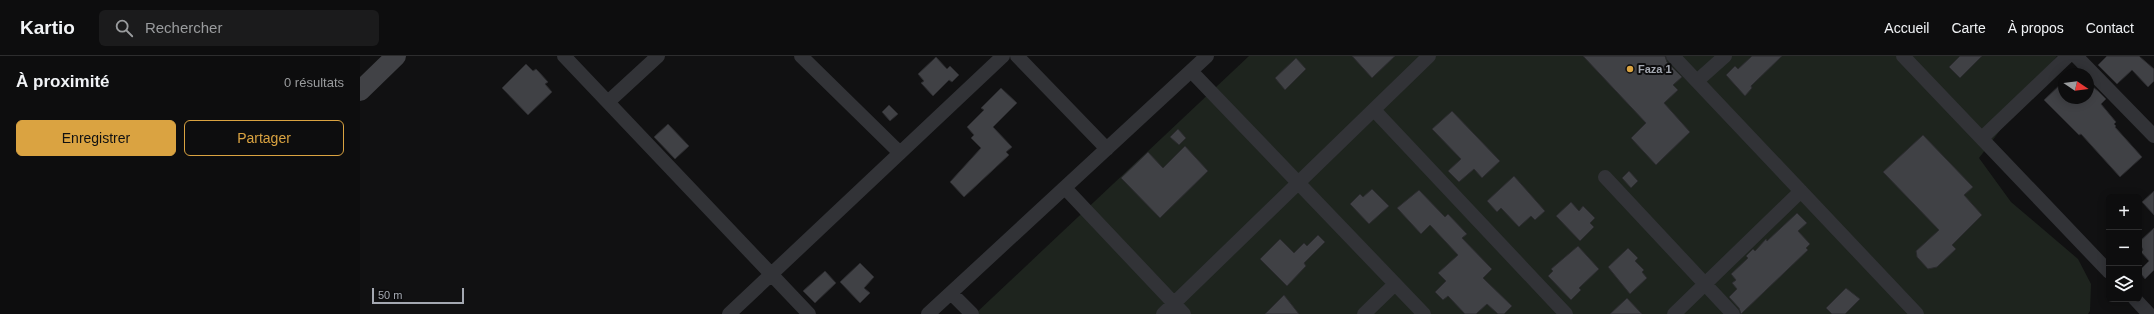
<!DOCTYPE html>
<html lang="fr">
<head>
<meta charset="utf-8">
<style>
	body { margin:0; font-family:Helvetica,sans-serif; background:#1b1b1c; color:#f1f3f6 }
	.controls { position:absolute; right:12px; bottom:12px; display:grid; overflow:hidden; border-radius:6px; box-shadow:0 2px 10px #0003 }
	.controls button { width:36px; height:36px; display:grid; place-items:center; padding:0; border:0; border-bottom:1px solid #2d2d2e; background:#0d0d0e; color:#f1f3f6; font:20px sans-serif }
	.compass { position:absolute; left:1698px; top:12px; width:36px; height:36px; border-radius:50%; background:#0d0d0e; box-shadow:0 2px 10px #0003; rotate:103deg }
	.scale { position:absolute; left:12px; bottom:10px; width:92px; box-sizing:border-box; padding-left:4px; border:2px solid #a4a8b1; border-top:0; font-size:11px; line-height:14px; white-space:nowrap; color:#a4a8b1; -webkit-text-stroke:3px #0c0c0d; paint-order:stroke }
	.list { margin:0; padding:0; list-style:none }
	h2 { display:flex; justify-content:space-between; align-items:center; height:52px; margin:0; padding:0 16px; font-size:17px }
	h2 small { font-size:13px; font-weight:400; color:#9a9c9e }
	.actions { display:flex; gap:8px; padding:12px 16px }
	.actions a { flex:1; padding:9px 0; border:1px solid #daa341; border-radius:6px; text-align:center; font-size:14px; color:#daa341 }
	.actions .main { background:#daa341; color:#111 }
	.icon { flex:none; width:22px; height:22px; fill:none; stroke:currentColor; stroke-width:2; stroke-linecap:round; stroke-linejoin:round }
	.map { position:relative; flex:none; width:1794px; height:258px; overflow:hidden }
	header { display:flex; align-items:center; gap:24px; box-sizing:border-box; height:56px; padding:0 20px; background:#0d0d0e; border-bottom:1px solid #2d2d2e }
	header strong { font-size:19px }
	nav { display:flex; gap:22px; margin-inline-start:auto; font-size:14px }
	.search { width:280px; height:36px; background:#1b1b1c; display:flex; align-items:center; gap:10px; box-sizing:border-box; padding:0 14px; border-radius:6px; color:#9a9c9e; font-size:15px }
	main { display:flex }
	aside { flex:1; background:#0d0d0e }
	.map>svg:first-child { display:block }
	.green { fill:#1e241e }
	.building { fill:#404145; stroke:#2b2b2e }
	.lines { fill:none; stroke-linecap:round; stroke-linejoin:round }
	.street { stroke:#323337; stroke-width:14 }
	.secondary { stroke:#414246; stroke-width:20 }
	.poi-dot { fill:#daa341; stroke:#0c0c0d; stroke-width:1.5 }
	.labels { text-anchor:middle; dominant-baseline:central; stroke-width:4; stroke-linejoin:round; paint-order:stroke }
	.poi-label { font-size:11px; font-weight:bold; fill:#a4a8b1; stroke:#0c0c0d; text-anchor:start }
</style>
</head>
<body>
<header>
<strong>Kartio</strong>
<div class="search"><svg class="icon" aria-label="search" viewBox="0 0 24 24"><circle cx="10" cy="10" r="6"/><path d="M15 15l6 6"/></svg>Rechercher</div>
<nav><a>Accueil</a><a>Carte</a><a>À propos</a><a>Contact</a></nav>
</header>
<main>
<aside>
<h2>À proximité<small>0 résultats</small></h2>
<ul class="list">
</ul>
<div class="actions"><a class="main">Enregistrer</a><a>Partager</a></div>
</aside>
<div class="map">
<svg width="1794" height="258" viewBox="0 0 1794 258">
	<rect width="100%" height="100%" fill="#111112"/>
	<path class="green" d="M889,0H1697L1619,102L1651,146L1718,203L1731,228L1730,255L1728,258H615Z"/>
	<path class="building" d="M992,0H1035L1012,22Z
		M1223,0H1305L1307,6L1322,21L1313,29L1318,34L1304,47L1330,76L1296,109L1271,82L1286,67Z
		M1392,0H1422L1391,30L1392,32L1385,40L1366,19L1375,10L1378,13Z
		M1600,0H1622L1600,22L1589,11Z
		M1747,0H1779L1794,13V25L1788,31L1772,14L1757,28L1738,9Z
		M576,1L587,13L590,10L599,19L592,26L589,24L573,40L561,27L564,25L558,18Z
		M936,2L946,13L925,34L915,22Z
		M166,8L173,15L176,13L179,16L188,26L185,28L192,36L168,59L142,32Z
		M1704,25V42H1728V27L1738,35L1746,43L1741,48L1756,66L1754,68L1756,70L1755,71L1782,101L1760,121L1721,78L1719,79L1684,44Z
		M641,32L657,47L633,71L652,91L646,96L649,99L604,141L590,126L621,92L611,82L614,79L607,71L624,54L621,52Z
		M529,49L538,58L530,65L522,56Z
		M1092,55L1140,105L1122,122L1114,113L1099,126L1088,115L1101,103L1072,73Z
		M308,68L329,90L315,103L294,81Z
		M818,73L826,82L819,89L810,81Z
		M1563,79L1613,131L1604,139L1622,159L1592,189L1596,193L1577,211L1568,213L1557,201L1556,195L1579,174L1523,116Z
		M825,90L848,115L800,162L761,122L788,96L803,112Z
		M1269,115L1278,125L1271,132L1262,122Z
		M1154,120L1185,155L1175,164L1171,160L1159,171L1141,152L1137,156L1127,145Z
		M1012,133L1029,150L1009,168L990,148L1000,138L1003,141Z
		M1059,134L1085,161L1088,158L1107,178L1102,182L1132,213L1123,222L1152,250L1144,258H1138L1127,248L1116,258H1105L1088,240L1083,244L1075,236L1086,225L1078,217L1098,199L1070,169L1061,178L1037,152Z
		M1794,135V159L1782,146Z
		M1211,146L1219,155L1223,150L1235,162L1230,167L1234,171L1220,185L1196,160Z
		M1437,157L1447,167L1438,175L1450,188L1446,192L1448,194L1381,258L1379,252L1369,241L1377,233L1372,227L1376,224L1371,218L1388,202L1386,200L1393,193L1395,195L1406,183L1407,185Z
		M1794,172V214L1785,223L1779,215L1789,205L1781,196L1783,194L1779,186Z
		M958,179L965,186L944,207L946,210L927,230L900,203L920,183L934,197L944,187L947,190Z
		M1218,190L1239,213L1219,232L1221,234L1211,244L1188,220L1193,215L1191,213Z
		M1268,192L1278,202L1275,205L1284,214L1282,216L1287,222L1270,238L1248,211Z
		M500,207L514,221L504,232L510,237L500,247L480,226Z
		M465,215L476,227L455,247L443,235Z
		M1486,232L1500,243L1485,258H1472L1466,252Z
		M924,239L939,258H905Z
		M1267,242L1282,258H1250Z"/>
	<g class="lines">
		<path class="street" d="M204,0L449,258
			M441,0L540,97
			M657,0L747,93
			M1313,0L1557,258
			M1543,0L1749,216
			M1716,0L1794,80
			M831,15L1064,258
			M1337,25L1365,0
			M248,46L298,0
			M1015,55L1206,258
			M1622,82L1708,0
			M1245,121L1373,258
			M705,132L824,258
			M591,237L612,258
			M1775,243L1789,258
			M369,258L643,0
			M568,258L847,0
			M803,258L1069,0
			M1004,258L1035,228
			M1314,258L1441,135"/>
		<path class="secondary" d="M0,35L36,0"/>
	</g>
	<circle class="poi-dot" cx="1270" cy="13" r="4"/>
	<g class="labels">
		<g class="poi-label">
			<text x="1278" y="13">Faza 1</text>
		</g>
	</g>
</svg>
<div class="controls">
<button>+</button>
<button>−</button>
<button><svg class="icon" aria-label="layers" viewBox="0 0 24 24"><path d="M12 4l9 5-9 5-9-5zM3 14l9 5 9-5"/></svg></button>
</div>
<svg class="compass" viewBox="-18 -18 36 36"><path d="M0-13l5 13h-10z" fill="#e53935"/><path d="M0 13l5-13h-10z" fill="#9a9c9e"/></svg>
<div class="scale">50 m</div>
</div>
</main>
</body>
</html>
